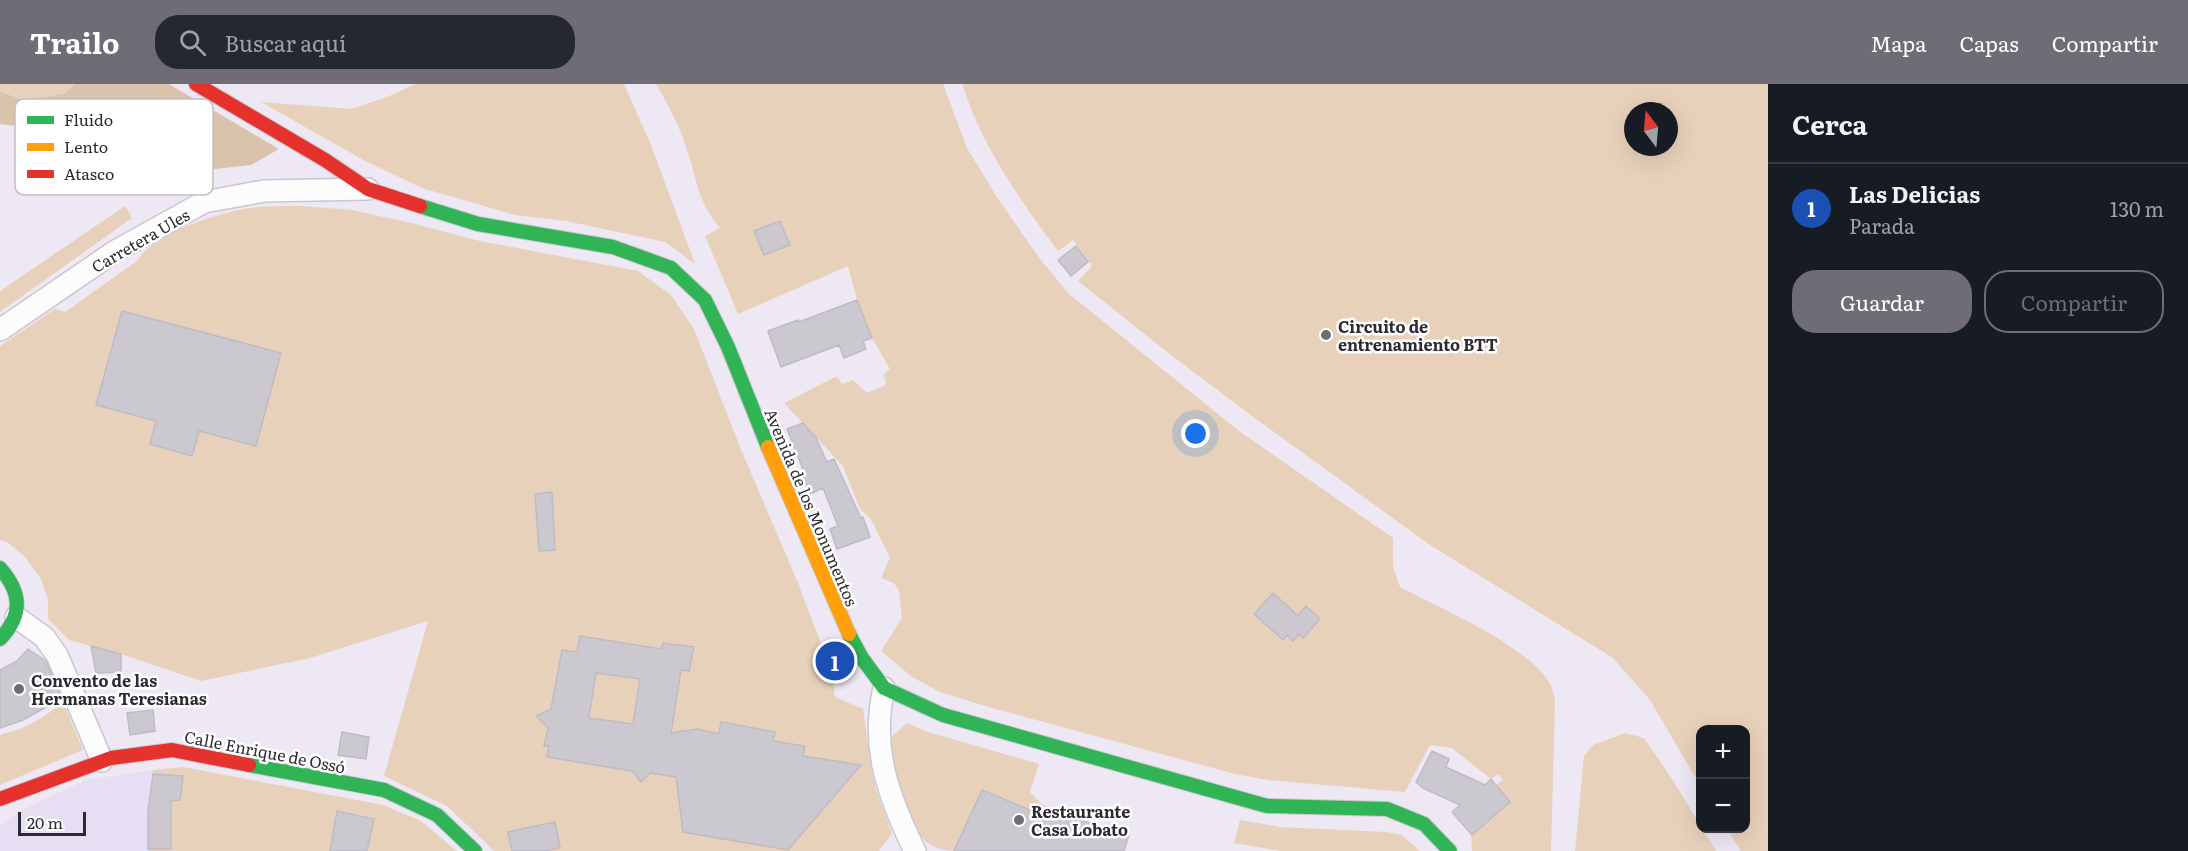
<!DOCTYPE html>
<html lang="es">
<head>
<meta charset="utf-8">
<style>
	body { margin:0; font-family:Literata,serif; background:#242831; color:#f1f3f6 }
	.controls { position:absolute; right:18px; bottom:18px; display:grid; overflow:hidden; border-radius:12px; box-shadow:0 6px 24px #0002 }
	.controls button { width:54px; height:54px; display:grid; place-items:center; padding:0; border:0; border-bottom:2px solid #363941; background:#171b24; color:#f1f3f6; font:30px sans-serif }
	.compass { position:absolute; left:1624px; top:18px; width:54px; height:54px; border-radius:50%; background:#171b24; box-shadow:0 6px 24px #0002; rotate:344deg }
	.scale { position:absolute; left:18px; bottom:15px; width:68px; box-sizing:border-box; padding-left:6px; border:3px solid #2d2a32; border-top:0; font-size:16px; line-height:21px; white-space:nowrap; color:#2d2a32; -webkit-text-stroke:4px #fff; paint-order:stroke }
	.you { position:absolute; left:1196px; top:350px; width:21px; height:21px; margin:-15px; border:4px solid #fff; border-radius:50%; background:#1a73e8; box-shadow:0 0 0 9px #1a73e833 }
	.badge { display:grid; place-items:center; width:39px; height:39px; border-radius:50%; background:#706c76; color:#fff; font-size:20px; font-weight:700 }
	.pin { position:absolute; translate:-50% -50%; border:3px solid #fff; box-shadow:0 2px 6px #0006 }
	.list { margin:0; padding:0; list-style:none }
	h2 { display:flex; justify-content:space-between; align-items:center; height:78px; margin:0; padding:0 24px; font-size:26px }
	h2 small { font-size:20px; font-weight:400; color:#9ea1a6 }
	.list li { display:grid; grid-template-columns:39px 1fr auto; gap:18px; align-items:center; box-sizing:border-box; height:90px; padding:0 24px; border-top:2px solid #363941 }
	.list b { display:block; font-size:22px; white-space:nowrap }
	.list p { margin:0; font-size:20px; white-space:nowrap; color:#9ea1a6 }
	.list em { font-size:20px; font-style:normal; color:#9ea1a6 }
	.actions { display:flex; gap:12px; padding:18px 24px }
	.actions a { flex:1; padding:14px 0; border:2px solid #706c76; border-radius:24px; text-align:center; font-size:21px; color:#706c76 }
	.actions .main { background:#706c76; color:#fff }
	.icon { flex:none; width:33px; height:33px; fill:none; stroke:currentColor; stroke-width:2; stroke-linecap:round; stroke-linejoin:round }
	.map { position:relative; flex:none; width:1768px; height:767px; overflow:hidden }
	header { display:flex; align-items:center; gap:36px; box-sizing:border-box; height:84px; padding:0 30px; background:#706c76; color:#fff }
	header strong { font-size:28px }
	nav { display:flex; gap:33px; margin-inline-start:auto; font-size:21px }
	.search { width:420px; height:54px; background:#242831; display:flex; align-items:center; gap:15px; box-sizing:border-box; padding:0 21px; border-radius:24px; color:#9ea1a6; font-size:22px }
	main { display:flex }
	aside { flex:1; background:#171b24 }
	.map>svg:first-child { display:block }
	.built { fill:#e6def2 }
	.green { fill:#e8d1bb; fill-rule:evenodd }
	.forest { fill:#dac3ab }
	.building { fill:#cbc8d0; stroke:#bfbbc4; stroke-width:1.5; fill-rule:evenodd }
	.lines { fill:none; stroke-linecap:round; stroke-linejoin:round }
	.street-casing { stroke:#cac6cf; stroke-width:24 }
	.fast-casing { stroke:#cac6cf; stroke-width:16 }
	.slow-casing { stroke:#cac6cf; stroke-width:16 }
	.jam-casing { stroke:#cac6cf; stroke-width:16 }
	.street { stroke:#fcfcfd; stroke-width:21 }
	.fast { stroke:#30b455; stroke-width:14 }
	.slow { stroke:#ff9f0a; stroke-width:14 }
	.jam { stroke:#e5322d; stroke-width:14 }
	.poi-dot { fill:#706c76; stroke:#fff; stroke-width:2 }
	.labels { text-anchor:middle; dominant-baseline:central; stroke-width:5; stroke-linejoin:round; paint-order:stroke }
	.street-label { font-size:16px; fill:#2d2a32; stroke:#fff }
	.poi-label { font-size:16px; font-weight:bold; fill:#2d2a32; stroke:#fff; text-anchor:start }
	.key { fill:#fff; stroke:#c0bfc2; stroke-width:1.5 }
	.key-label { font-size:16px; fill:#2d2a32 }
</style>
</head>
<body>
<header>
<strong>Trailo</strong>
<div class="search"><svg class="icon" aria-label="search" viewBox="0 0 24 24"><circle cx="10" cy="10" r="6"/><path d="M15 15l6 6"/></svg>Buscar aquí</div>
<nav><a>Mapa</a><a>Capas</a><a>Compartir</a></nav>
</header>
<main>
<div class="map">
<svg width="1768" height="767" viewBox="0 0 1768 767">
	<rect width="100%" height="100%" fill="#ede8f3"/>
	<path class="built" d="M153,686L148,729L149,767H0V742L18,728L86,696Z"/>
	<path class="green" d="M0,0H75L65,10L22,16L0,7Z
		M416,0H624L651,61L695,180L665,158L566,137L515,131L422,104L367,78L261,18L351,25L387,13Z
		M656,0H943L967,64L1000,118L1041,176L1068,209L1239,347L1393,454V482L1400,503C1439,524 1527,561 1549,598C1553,603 1553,610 1555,616L1551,767H1472L1471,751L1509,718L1496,701L1503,696L1498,690L1491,695L1452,664L1430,661L1405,708L1268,696L1235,690L992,624L940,608L912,593L881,567L902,534L899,507L894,499L881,494L890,474L871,435L860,425L843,382L784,319L833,294L837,293L842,300L853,296L867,309L886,301L884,290L890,285L872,254L857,216L848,182L738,230L705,152L720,144C696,115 698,97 686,63C679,41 668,21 656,0Z
		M962,0H1768V767H1741L1727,745L1746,744V646H1700V701L1650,616L1613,574L1430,461L1252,332L1167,268L1078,197L1092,182L1073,156L1058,167C1019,115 982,62 962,0ZM1633,27H1669V63H1633Z
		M125,122L132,134L0,228V207Z
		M301,122L352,126L411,139L480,157L638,187L671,211L694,245L740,363L798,499L831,586L835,613L863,625L871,682L876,706L892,749L879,767H494L447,722L384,692L428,537L310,574L201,597L121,570L69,556L48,535V516L41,495L24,472L7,458L0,456V262L55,225L65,228L138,176C151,150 221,128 250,124C267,122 284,122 301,122Z
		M63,618L83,666L0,701V651C25,645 44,634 63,618Z
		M907,639L928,648L1039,680L1030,708L1042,720L1053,725L1049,734L983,706L954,767C903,767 895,694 889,655Z
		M1625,649L1644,654L1672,695L1716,767H1575L1584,672L1593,661Z
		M183,683L383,721L421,737L457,767H149L148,729L153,686Z
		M1240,736L1280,743L1386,748L1402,751L1420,767H1281L1234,759Z"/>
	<path class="forest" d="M75,0H169L279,65L251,81L197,87L181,82L165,62L0,40V7L22,16L64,10Z"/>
	<path class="building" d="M780,137L790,161L764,171L754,147Z
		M1076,162L1088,178L1071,192L1058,176Z
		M857,216L872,254L863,257L866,265L844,274L839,261L781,283L768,247L798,236L799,238Z
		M122,227L281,269L256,362L199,347L192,372L150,360L156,337L96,321Z
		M803,339L816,354L827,378L834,375L861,434L863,433L870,453L837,465L830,445L838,442L823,404L810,410L801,389L804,388L787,345Z
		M552,408L555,466L539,467L535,410Z
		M1273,509L1298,532L1306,522L1320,535L1303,554L1299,550L1293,557L1287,551L1283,556L1254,530Z
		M580,552L661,565L663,559L694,563L689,587L681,586L671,649L697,645L719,650L721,638L775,648L773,657L805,662L803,672L861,681L788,766L683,748L676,693L650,689L641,698L632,687L547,673L549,662H544L548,644L536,632L551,625L562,566L577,568ZM596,589L640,595L633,640L589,634Z
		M91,562L121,570V588L96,589Z
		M28,565L46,577L63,618L46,623L23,636L0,644V586L17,577Z
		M153,626L155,647L130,651L127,629Z
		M342,648L369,653L366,675L338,671Z
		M1432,667L1449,675L1446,683L1485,701L1491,695L1510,718L1472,751L1452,728L1460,721L1423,704L1416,698Z
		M153,690L183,692L180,716L171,717V765H148V728Z
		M982,706L1049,734L1050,731L1075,738L1077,735L1129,751L1124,767H954Z
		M337,727L374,735L367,767H330Z
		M555,738L560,764L544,767H512L508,748Z"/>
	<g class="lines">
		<g class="street-casing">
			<path id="street" d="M0,246L114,168L204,118L264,107L368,105
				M16,533L44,553L57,571L102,677
				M884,604C870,664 889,714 915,767"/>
		</g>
		<g class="fast-casing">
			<path id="fast" d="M420,122L478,140L613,163L671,184L705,216L728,263L768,363
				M0,484C22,509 23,531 0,555
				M849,550L862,574L884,604L943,631L1267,722L1387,725L1424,740L1450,767
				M249,681L384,706L437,731L475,767"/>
		</g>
		<g class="slow-casing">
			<path id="slow" d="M768,363L849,550"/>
		</g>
		<g class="jam-casing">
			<path id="jam" d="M196,0L325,76L368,105L420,122
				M0,715L111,674L172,666L249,681"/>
		</g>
		<use href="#street" class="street"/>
		<use href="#fast" class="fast"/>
		<use href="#slow" class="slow"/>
		<use href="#jam" class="jam"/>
	</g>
	<g class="poi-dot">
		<circle cx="1326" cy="251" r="6"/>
		<circle cx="19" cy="605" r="6"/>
		<circle cx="1019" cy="736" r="6"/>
	</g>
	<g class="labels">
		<g class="street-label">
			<text transform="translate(140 156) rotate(-30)">Carretera Ules</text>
			<text transform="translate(812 423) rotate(67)">Avenida de los Monumentos</text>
			<text transform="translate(265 667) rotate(11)">Calle Enrique de Ossó</text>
		</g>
		<g class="poi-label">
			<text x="1338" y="242">Circuito de<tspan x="1338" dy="18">entrenamiento BTT</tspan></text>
			<text x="31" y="596">Convento de las<tspan x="31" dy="18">Hermanas Teresianas</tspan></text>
			<text x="1031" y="727">Restaurante<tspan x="1031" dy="18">Casa Lobato</tspan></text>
		</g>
	</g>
	<rect x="15" y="15" width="198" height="96" rx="9" class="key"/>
	<rect x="27" y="32" width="27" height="8" fill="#30b455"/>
	<rect x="27" y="59" width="27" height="8" fill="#ff9f0a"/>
	<rect x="27" y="86" width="27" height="8" fill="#e5322d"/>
	<g class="key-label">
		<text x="64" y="42">Fluido</text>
		<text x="64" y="69">Lento</text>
		<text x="64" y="96">Atasco</text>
	</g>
</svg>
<div class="controls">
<button>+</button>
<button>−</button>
</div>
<svg class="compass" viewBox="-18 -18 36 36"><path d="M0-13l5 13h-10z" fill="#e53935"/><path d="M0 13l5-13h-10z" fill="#9ea1a6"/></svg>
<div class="scale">20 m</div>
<div class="you"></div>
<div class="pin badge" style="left:835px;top:577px;background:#1a4fb4">1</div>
</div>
<aside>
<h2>Cerca<small></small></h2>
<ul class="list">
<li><span class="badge" style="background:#1a4fb4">1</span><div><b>Las Delicias</b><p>Parada</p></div><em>130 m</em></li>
</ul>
<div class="actions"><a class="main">Guardar</a><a>Compartir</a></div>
</aside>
</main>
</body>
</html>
